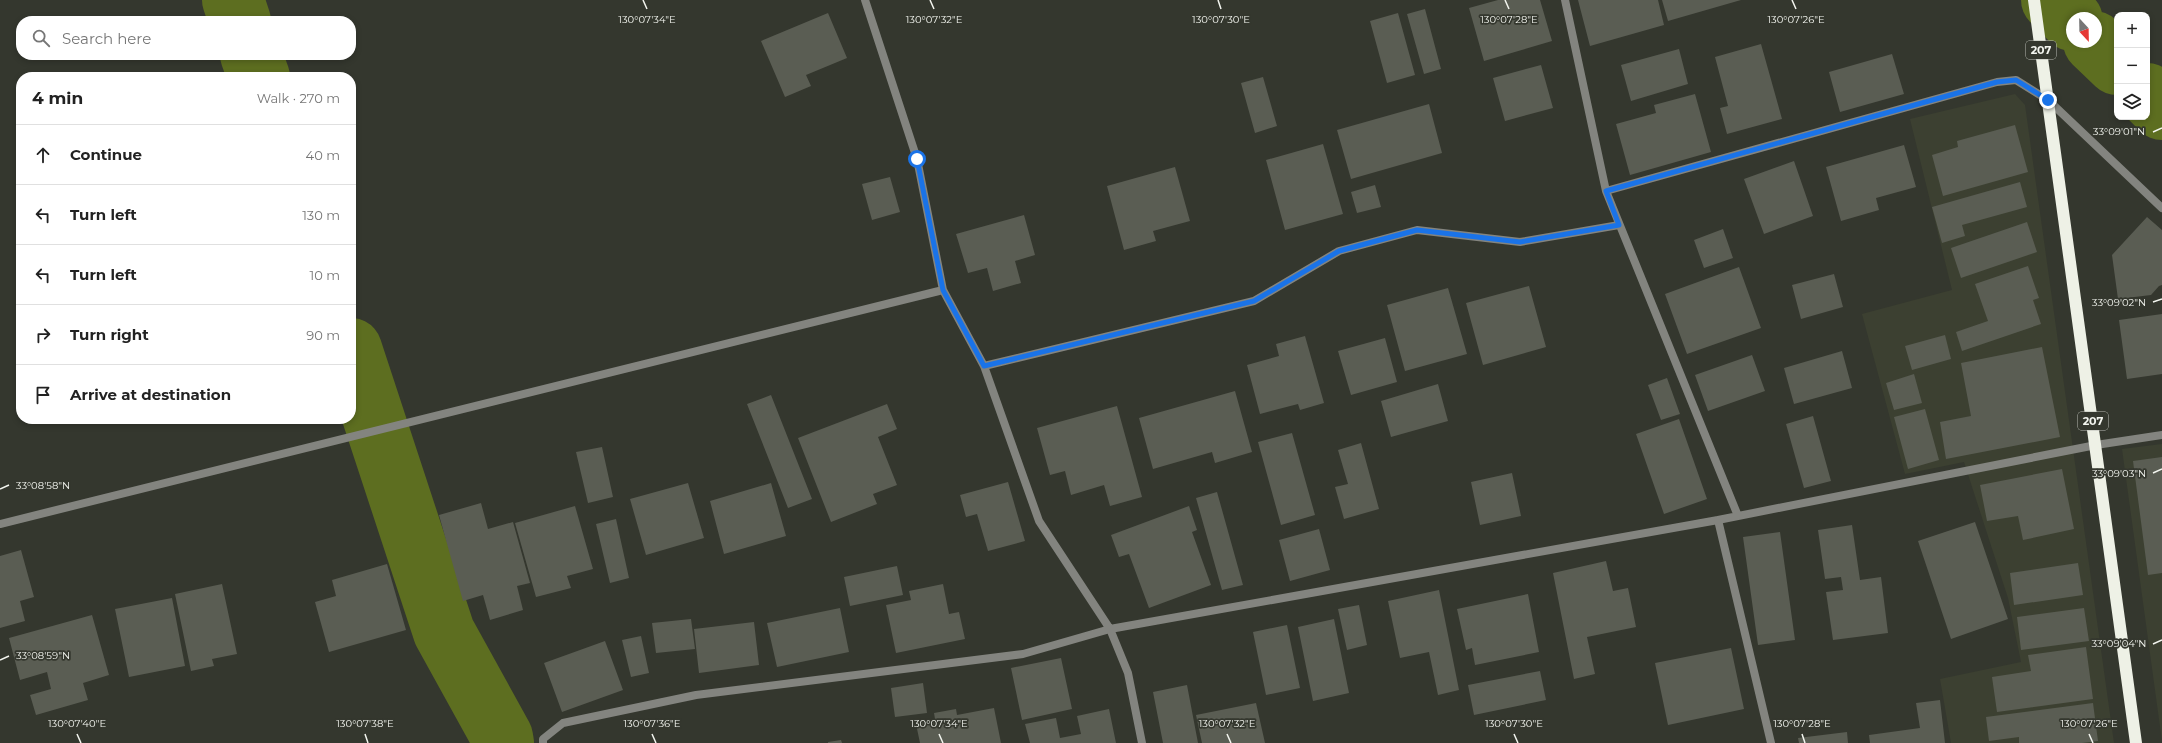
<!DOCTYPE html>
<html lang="en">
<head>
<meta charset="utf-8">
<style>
	body { margin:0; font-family:Montserrat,sans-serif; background:#f6f6f6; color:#222 }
	.controls { position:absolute; right:12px; top:12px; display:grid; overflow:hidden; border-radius:8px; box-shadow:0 2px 6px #0003 }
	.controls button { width:36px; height:36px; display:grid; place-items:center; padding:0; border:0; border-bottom:1px solid #e0e0e0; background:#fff; color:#222; font:20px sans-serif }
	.compass { position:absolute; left:2066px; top:12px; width:36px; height:36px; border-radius:50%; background:#fff; box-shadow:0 2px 6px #0003; rotate:158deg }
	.stop { position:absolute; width:12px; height:12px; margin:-9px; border:3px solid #1a73e8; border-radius:50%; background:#fff }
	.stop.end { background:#1a73e8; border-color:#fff; box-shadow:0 1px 4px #0008 }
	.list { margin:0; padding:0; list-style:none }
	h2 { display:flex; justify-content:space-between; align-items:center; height:52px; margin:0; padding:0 16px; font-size:17px }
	h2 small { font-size:13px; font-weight:400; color:#767676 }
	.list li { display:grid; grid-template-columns:26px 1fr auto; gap:12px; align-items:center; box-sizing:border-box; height:60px; padding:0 16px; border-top:1px solid #e0e0e0 }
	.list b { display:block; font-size:15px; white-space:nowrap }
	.list em { font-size:13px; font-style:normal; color:#767676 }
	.icon { flex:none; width:22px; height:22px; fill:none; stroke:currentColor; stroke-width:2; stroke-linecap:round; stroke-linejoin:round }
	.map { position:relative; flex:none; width:2162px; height:743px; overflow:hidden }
	.search { position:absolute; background:#fff; box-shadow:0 2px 6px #0003; left:16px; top:16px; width:340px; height:44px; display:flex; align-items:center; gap:10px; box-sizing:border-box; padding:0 14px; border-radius:16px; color:#767676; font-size:15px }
	.panel { position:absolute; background:#fff; box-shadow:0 2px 6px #0003; left:16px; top:72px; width:340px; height:352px; border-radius:16px }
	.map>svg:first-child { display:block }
	.built { fill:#3c4031 }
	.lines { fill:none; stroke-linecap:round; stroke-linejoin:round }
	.river { stroke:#5d6e20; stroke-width:62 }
	.building { fill:#5a5d53 }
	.street { stroke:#83847f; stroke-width:8 }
	.highway { stroke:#eef1e6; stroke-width:12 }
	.route { stroke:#1a73e8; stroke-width:5 }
	.ticks { fill:none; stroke:#f3f5ef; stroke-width:1.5 }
	.labels { text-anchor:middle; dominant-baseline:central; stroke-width:3.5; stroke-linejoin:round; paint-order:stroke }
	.shield { fill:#34372e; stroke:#babcb5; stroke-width:1 }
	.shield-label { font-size:11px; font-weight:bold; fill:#f3f5ef }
	.ticks-label { font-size:10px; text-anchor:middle; fill:#f3f5ef; stroke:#34372e; stroke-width:3.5; stroke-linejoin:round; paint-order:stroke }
</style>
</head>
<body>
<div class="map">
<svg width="2162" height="743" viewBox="0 0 2162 743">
	<rect width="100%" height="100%" fill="#34372e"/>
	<path class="built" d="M2015,94L2025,105L2114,743H1951L1940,679L2021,662L2008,598L1964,462L1905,474L1862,314L1952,290L1910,119Z
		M2162,444V741L2122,449Z"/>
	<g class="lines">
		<path class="river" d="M233,0L240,21
			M2052,0L2072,20
			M2094,42L2117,64
			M251,55L259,77
			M2147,94L2162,109
			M351,349L444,632L502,737L503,743"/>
	</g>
	<path class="building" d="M1498,0H1540L1552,41L1484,61L1469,8Z
		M1578,0H1658L1664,25L1590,46Z
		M1662,0H1741L1668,21Z
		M1425,9L1441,69L1424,74L1407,14Z
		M828,13L847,58L806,75L811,86L785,97L761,41Z
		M1398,13L1415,75L1387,83L1370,21Z
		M1761,44L1782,119L1727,134L1720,108L1728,106L1715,57Z
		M1679,49L1688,84L1631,101L1621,65Z
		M1892,54L1904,94L1840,112L1829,72Z
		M1541,65L1553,108L1505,121L1493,78Z
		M1263,77L1277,126L1255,133L1241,83Z
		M1695,94L1711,152L1630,175L1616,124L1656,113L1654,105Z
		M1429,104L1442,153L1351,179L1337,130Z
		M2015,125L2028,172L1943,196L1932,155L1958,147L1957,141Z
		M1323,144L1343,214L1285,230L1266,160Z
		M1904,145L1916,187L1876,198L1879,210L1841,221L1826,167Z
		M1794,161L1813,216L1764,234L1744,179Z
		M1175,167L1190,221L1153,231L1156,241L1124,250L1107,186Z
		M890,177L900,212L872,220L862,184Z
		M2020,182L2027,207L1962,225L1965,236L1942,243L1932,207Z
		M1375,185L1381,207L1357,213L1351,192Z
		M1024,215L1035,255L1015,261L1021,283L993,291L987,268L968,273L956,234Z
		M2147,217L2162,230V285L2159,286L2151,295L2118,299L2112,255Z
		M2027,222L2037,252L1961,278L1951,248Z
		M1723,229L1733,258L1704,268L1694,240Z
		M2028,266L2039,298L2033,300L2041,324L1962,351L1956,332L1988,321L1975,284Z
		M1739,267L1761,328L1687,354L1665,294Z
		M1834,274L1843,307L1801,319L1792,285Z
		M1529,286L1546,347L1483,365L1466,303Z
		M1448,288L1467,354L1405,371L1387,305Z
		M2162,314V374L2127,379L2119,320Z
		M1945,335L1951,359L1912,370L1905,346Z
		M1305,336L1324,403L1300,410L1298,404L1260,414L1247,365L1279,356L1276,344Z
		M1385,338L1397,382L1351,395L1338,351Z
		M2042,347L2060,437L1946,459L1940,422L1971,416L1961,363Z
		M1842,351L1852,388L1794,404L1784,368Z
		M1752,355L1765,391L1708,411L1695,375Z
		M1914,374L1922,403L1894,410L1886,383Z
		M1667,378L1680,414L1661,420L1648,385Z
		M1438,384L1448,421L1391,437L1381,401Z
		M1235,391L1252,452L1215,463L1212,452L1153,469L1139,418Z
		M771,395L812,499L788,508L747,404Z
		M887,404L897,429L878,437L897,485L873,494L877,504L831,522L798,438Z
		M1117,406L1142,497L1110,506L1104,485L1071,495L1065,471L1050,475L1037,428Z
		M1925,409L1939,460L1908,469L1894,417Z
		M1813,416L1831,481L1804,488L1786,424Z
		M1679,419L1707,499L1664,514L1636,434Z
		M1292,433L1315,515L1281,525L1258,442Z
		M1361,443L1379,509L1344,519L1335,487L1348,484L1338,450Z
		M602,447L613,497L588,503L576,452Z
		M2162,457V573L2148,575L2133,461Z
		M2062,469L2074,529L2023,540L2018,516L1987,521L1980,485Z
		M1512,473L1521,516L1480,525L1471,482Z
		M1008,482L1025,541L988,551L977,514L966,517L960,495Z
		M688,483L704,538L646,555L630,499Z
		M771,483L786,536L724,554L710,501Z
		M1217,492L1243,585L1222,590L1196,498Z
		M481,503L488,529L513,522L530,583L517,586L523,610L490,620L483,595L463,601L439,515Z
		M575,506L593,569L567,576L571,588L536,597L515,523Z
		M1189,506L1197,530L1192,532L1211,585L1149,608L1129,554L1119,557L1111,535Z
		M616,519L629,578L610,583L596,524Z
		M1975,522L2008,619L1951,639L1918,541Z
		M1852,525L1860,580L1881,577L1888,633L1833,640L1826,592L1843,590L1841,577L1825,579L1818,530Z
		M1319,529L1330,570L1290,581L1279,540Z
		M1780,532L1795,640L1758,645L1743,537Z
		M21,550L34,597L20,601L25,621L0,628V556Z
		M1606,561L1613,591L1628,588L1636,627L1587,637L1595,674L1574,679L1553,573Z
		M2078,563L2083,595L2014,605L2010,573Z
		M387,564L406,630L329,652L315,602L336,596L332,580Z
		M897,566L903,595L850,606L844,577Z
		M222,584L237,654L212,659L214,666L191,671L175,594Z
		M943,584L949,614L959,612L965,639L896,653L886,605L911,600L909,591Z
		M1439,590L1459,690L1438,695L1429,652L1400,658L1388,601Z
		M1528,594L1539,652L1475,665L1472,648L1466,650L1457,609Z
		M172,598L185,666L129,677L115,609Z
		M1359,605L1367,645L1347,650L1338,609Z
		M840,608L849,652L777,667L767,623Z
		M2084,608L2089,641L2021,650L2017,617Z
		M92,615L109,675L83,683L88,700L36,715L30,695L51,689L47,672L20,680L9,638Z
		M691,619L695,649L656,653L652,623Z
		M1334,619L1349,693L1313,701L1298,627Z
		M754,622L759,665L699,673L694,629Z
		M1287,625L1300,688L1266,695L1253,632Z
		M641,636L649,673L631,677L622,640Z
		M605,641L623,690L562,712L544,663Z
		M2086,647L2093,699L1997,712L1992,677L2031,671L2028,655Z
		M1731,648L1744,709L1668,725L1655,663Z
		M1061,658L1072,709L1022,720L1011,668Z
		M1540,671L1546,700L1474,715L1468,685Z
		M923,683L927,713L895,717L891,688Z
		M1187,685L1198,743H1163L1153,692Z
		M1940,700L1945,743H1870L1869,735L1920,728L1916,703Z
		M1256,703L1265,743H1202L1196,715Z
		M2093,703L2098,741L2082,743H2019V737L1989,741L1986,717Z
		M994,708L1001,743H920L916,724L935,719L934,713L956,709L957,715Z
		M1109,709L1116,743H1030L1025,724L1056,718L1060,738L1081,734L1077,716Z
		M1847,732L1848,743H1799L1798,738Z
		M841,740L842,743H828V742Z"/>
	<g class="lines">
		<path class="street" d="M865,0L917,159L943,290L984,366L1039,521L1110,629L1128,673L1142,743
			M1565,0L1606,191L1738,516
			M1606,191L1997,82L2016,80L2048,100L2162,208
			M984,366L1254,301L1339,251L1417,230L1520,242L1619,225
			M1718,520L1771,743
			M0,524L943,290
			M543,743V739L563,723L696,695L1023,654L1110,629L1718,520L2096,445L2162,435"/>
		<path class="highway" d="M2034,0L2136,743"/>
	</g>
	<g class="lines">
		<path class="route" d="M917,159L943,290L984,366L1254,301L1339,251L1417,230L1520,242L1619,225L1606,191L1997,82L2016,80L2048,100"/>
	</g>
	<path class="ticks" d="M643,0L647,9M930,0L934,9M1218,0L1221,9M1505,0L1509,9M1792,0L1796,9M2153,132L2162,128M2153,302L2162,299M2153,473L2162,469M0,489L9,485M2153,644L2162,640M0,660L9,656M77,734L81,743M365,734L368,743M652,734L656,743M939,734L943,743M1227,734L1231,743M1514,734L1518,743M1802,734L1805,743M2089,734L2093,743"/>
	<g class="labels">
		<g class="shield">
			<rect x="2026" y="41" width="30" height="18" rx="3"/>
			<rect x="2078" y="412" width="30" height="18" rx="3"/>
		</g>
		<g class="shield-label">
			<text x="2041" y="50">207</text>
			<text x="2093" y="421">207</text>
		</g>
	</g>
	<g class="ticks-label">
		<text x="1509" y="23">130°07'28"E</text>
		<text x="1796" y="23">130°07'26"E</text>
		<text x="647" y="23">130°07'34"E</text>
		<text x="934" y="23">130°07'32"E</text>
		<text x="1221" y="23">130°07'30"E</text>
		<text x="2119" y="135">33°09'01"N</text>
		<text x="2119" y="306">33°09'02"N</text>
		<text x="2119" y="477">33°09'03"N</text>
		<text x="43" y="489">33°08'58"N</text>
		<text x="2119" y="647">33°09'04"N</text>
		<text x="43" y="659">33°08'59"N</text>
		<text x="77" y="727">130°07'40"E</text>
		<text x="365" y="727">130°07'38"E</text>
		<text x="652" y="727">130°07'36"E</text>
		<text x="939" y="727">130°07'34"E</text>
		<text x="1227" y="727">130°07'32"E</text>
		<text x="1514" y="727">130°07'30"E</text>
		<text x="1802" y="727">130°07'28"E</text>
		<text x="2089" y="727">130°07'26"E</text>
	</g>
</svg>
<div class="controls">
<button>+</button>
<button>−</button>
<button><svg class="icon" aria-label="layers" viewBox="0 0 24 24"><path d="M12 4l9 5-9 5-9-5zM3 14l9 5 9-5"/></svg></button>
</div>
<svg class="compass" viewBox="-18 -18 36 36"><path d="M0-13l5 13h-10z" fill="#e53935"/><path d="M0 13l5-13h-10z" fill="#767676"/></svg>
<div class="stop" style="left:917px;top:159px"></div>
<div class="stop end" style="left:2048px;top:100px"></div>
<div class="search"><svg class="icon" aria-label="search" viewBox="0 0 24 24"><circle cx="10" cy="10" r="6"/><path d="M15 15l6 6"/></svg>Search here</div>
<section class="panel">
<h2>4 min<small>Walk · 270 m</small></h2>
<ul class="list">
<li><svg class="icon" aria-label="ahead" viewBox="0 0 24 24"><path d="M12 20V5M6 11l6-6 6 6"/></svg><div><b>Continue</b></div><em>40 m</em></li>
<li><svg class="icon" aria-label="left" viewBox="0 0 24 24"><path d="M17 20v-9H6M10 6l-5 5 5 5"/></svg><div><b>Turn left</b></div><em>130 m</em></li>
<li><svg class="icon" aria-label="left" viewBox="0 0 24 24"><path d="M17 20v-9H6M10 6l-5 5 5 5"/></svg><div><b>Turn left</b></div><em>10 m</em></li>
<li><svg class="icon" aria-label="right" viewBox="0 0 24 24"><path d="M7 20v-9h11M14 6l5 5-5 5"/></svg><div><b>Turn right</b></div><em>90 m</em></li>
<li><svg class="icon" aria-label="arrive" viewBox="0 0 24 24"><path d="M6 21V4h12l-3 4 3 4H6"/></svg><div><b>Arrive at destination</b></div></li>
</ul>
</section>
</div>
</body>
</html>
